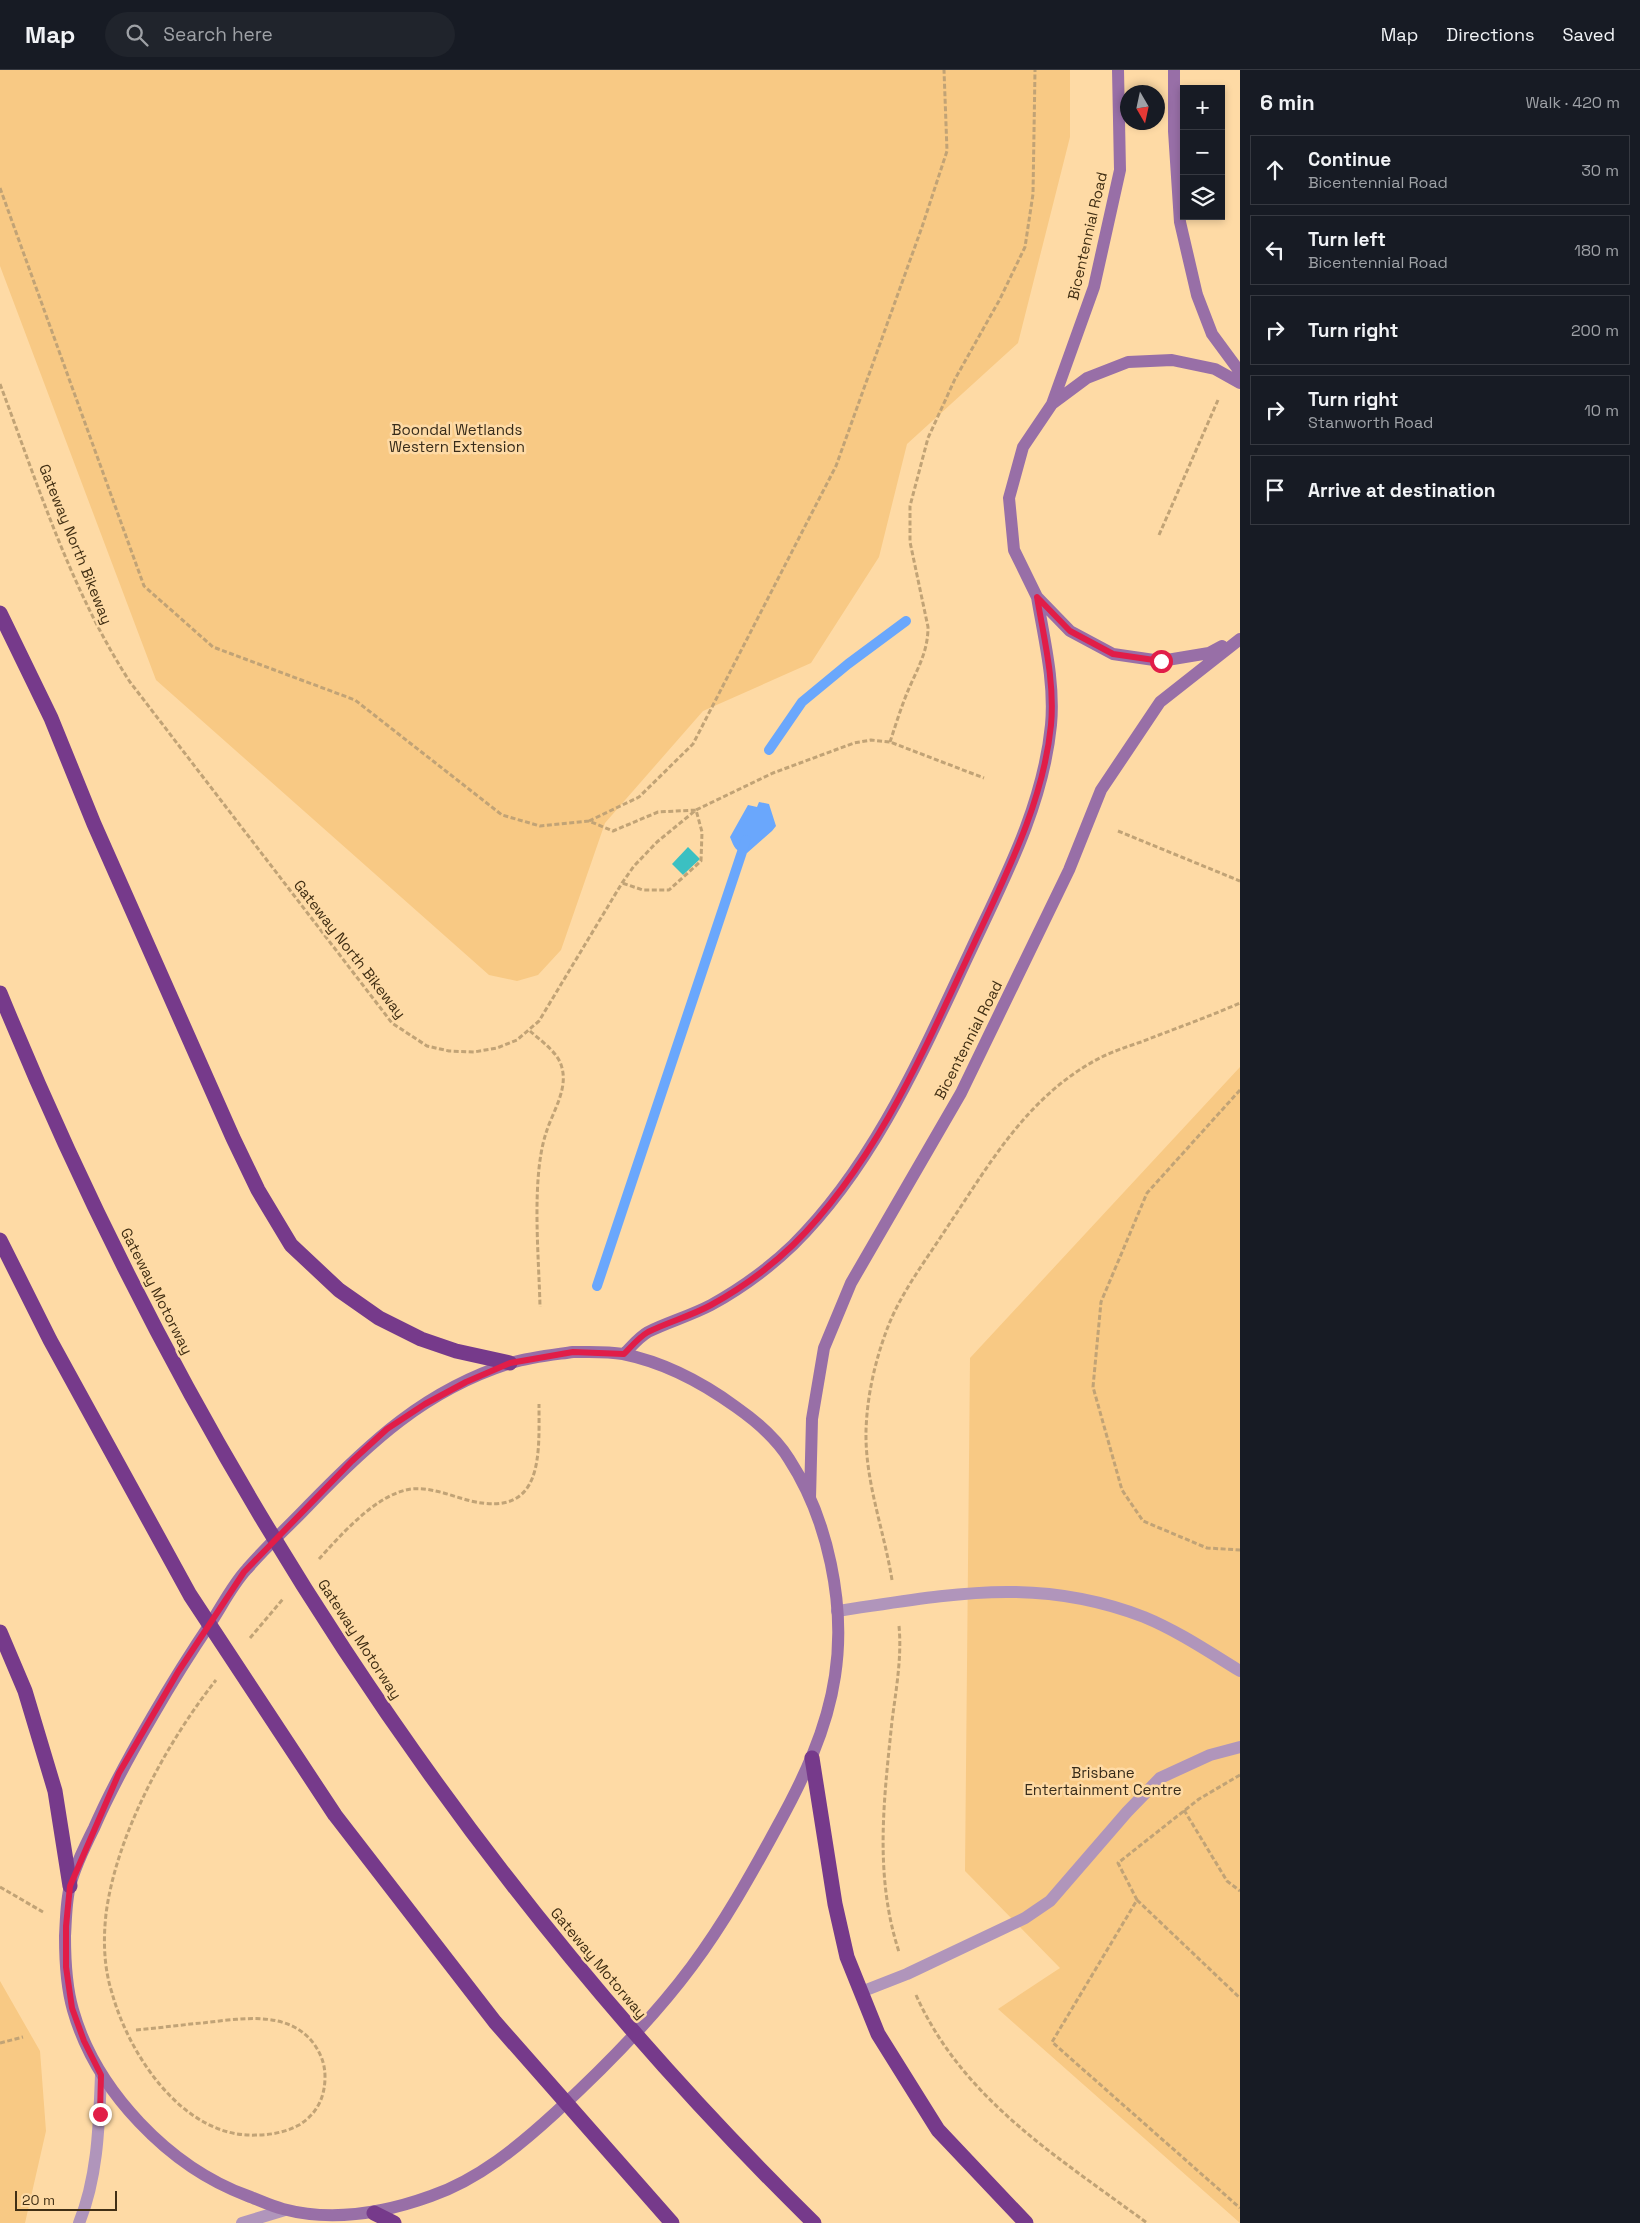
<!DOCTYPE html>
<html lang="en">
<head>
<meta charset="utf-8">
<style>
	body { margin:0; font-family:"Space Grotesk",sans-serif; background:#20242c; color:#f1f3f6 }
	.controls { position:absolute; right:15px; top:15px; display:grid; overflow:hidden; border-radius:0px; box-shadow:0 2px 8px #0003 }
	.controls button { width:45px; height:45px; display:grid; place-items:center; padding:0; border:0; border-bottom:1px solid #363941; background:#171b24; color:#f1f3f6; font:25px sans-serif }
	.compass { position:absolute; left:1120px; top:15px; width:45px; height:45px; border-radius:50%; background:#171b24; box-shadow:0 2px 8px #0003; rotate:171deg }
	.scale { position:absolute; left:15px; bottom:12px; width:102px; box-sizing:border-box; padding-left:5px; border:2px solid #412f14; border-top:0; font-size:14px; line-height:18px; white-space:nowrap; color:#412f14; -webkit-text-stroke:4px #fedaa5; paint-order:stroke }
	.stop { position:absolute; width:15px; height:15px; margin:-11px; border:4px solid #e11d48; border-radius:50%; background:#fff }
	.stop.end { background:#e11d48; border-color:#fff; box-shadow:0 1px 5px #0008 }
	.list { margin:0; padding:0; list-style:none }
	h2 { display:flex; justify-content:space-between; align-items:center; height:65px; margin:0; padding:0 20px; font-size:21px }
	h2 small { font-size:16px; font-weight:400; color:#9ea1a6 }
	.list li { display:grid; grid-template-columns:32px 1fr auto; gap:15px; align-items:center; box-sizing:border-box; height:70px; margin:0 10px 10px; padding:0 10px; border:1px solid #363941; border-radius:0px }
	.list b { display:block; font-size:19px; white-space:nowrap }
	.list p { margin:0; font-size:16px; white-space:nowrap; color:#9ea1a6 }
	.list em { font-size:16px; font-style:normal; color:#9ea1a6 }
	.icon { flex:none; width:28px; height:28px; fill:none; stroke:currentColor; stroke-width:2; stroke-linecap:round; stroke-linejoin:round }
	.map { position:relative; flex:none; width:1240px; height:2153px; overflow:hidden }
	header { display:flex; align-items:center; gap:30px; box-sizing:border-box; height:70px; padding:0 25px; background:#171b24; border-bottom:1px solid #363941 }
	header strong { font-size:24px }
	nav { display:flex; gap:28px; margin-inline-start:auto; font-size:18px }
	.search { width:350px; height:45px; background:#20242c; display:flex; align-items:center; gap:12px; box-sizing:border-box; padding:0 18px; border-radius:28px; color:#9ea1a6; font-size:19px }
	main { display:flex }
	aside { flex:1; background:#171b24 }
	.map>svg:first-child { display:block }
	.green { fill:#f8c984 }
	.water { fill:#6aa7fc }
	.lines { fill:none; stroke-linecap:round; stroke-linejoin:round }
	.stream { stroke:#6aa7fc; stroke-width:10 }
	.building { fill:#3bc0c2 }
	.path { stroke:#c1a376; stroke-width:3; stroke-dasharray:5 2.5; stroke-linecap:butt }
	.service { stroke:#b095bb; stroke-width:12 }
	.secondary { stroke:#986fa7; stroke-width:12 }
	.motorway { stroke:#763a8b; stroke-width:15 }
	.route { stroke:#e11d48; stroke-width:6 }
	.labels { text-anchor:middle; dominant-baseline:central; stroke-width:5; stroke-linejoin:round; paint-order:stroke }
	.street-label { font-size:15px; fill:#412f14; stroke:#fedaa5 }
	.park-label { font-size:15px; fill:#382c1a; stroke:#fedaa5 }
</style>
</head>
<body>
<header>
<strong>Map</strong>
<div class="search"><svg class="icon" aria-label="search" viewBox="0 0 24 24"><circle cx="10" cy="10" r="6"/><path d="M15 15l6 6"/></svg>Search here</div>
<nav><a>Map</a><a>Directions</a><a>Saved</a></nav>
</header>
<main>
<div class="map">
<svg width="1240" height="2153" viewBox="0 0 1240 2153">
	<rect width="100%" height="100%" fill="#fedaa5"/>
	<path class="green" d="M0,0H1070V67L1018,273L907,374L879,487L811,593L703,641L605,753L561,880L538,905L517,911L489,905L156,610L0,196Z
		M1240,997V2153L998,1939L1060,1898L965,1801L970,1288Z
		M0,1911L40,1981L46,2061L25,2153H0Z"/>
	<path class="water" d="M759,732L769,734L776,756L772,761L747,783C736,783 734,777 730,767L748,735L757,737Z"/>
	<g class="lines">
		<path class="stream" d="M769,680L802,632L848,594L906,551
			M597,1216L746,770"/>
	</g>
	<path class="building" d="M688,777L700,789L683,805L672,794Z"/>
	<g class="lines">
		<path class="path" d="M0,118L144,516L213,577L355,630L502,745L540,756L589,751L613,761L658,742L696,740L702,762L701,791L669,820H643L622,813
			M0,314C38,415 71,521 130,612L392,953L427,976L449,981L474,982L497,978L517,970L539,951L622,813L634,796L657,772L696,740L773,703L854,673L871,670L890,672L984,708
			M1159,465L1218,330
			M890,672C896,654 902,634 910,616C919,596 928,580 928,557L910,472V436L928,368L955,309L1000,229L1025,177L1033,124L1035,0
			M589,751L639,727L693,674L836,396L922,157L947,81L944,0
			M1118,761L1240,811
			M530,961C541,971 559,983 562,998C568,1020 552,1043 546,1063C531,1109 539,1187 540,1237
			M1240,1020L1147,1123L1101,1232L1093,1317L1122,1420L1143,1451L1207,1478L1240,1480
			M319,1489C341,1465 376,1424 411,1419C432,1417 451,1426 471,1431C544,1448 539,1385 539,1334
			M892,1510C884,1460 865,1412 866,1361C867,1324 876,1287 889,1254C903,1220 926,1190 946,1159C987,1098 1023,1033 1089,994C1105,984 1123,978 1141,972C1174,959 1208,947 1240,933
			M899,1556C902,1587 896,1620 892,1651C884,1729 874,1805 899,1882
			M250,1568L283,1529
			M1240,1705L1199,1729L1118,1793L1137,1830L1052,1972L1240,2138
			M1184,1740L1227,1811L1240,1821
			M0,1817L43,1842
			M1137,1830L1240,1928
			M916,1925C963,2030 1058,2087 1147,2153
			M136,1960C158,1958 180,1955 202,1953C240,1949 288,1939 314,1974C321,1984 325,1994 325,2007C325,2027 317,2044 299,2055C286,2062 271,2065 257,2065C184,2069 129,1985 112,1923C104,1898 103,1871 106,1844C116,1765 167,1672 216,1610
			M0,1973L23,1967"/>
		<path class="service" d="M837,1541C948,1525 1035,1505 1144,1547C1178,1561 1209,1582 1240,1601
			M861,1922L907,1904L1025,1848L1050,1831L1127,1742L1160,1708L1210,1685L1240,1677
			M79,2153C98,2107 99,2054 101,2005
			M242,2153L285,2140"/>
		<path class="secondary" d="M1174,0V61L1180,152L1197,225L1212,264L1240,302
			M1052,334L1094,217L1120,100L1118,0
			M1222,576L1209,583L1161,591L1113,584L1070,561L1037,527L1014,480L1009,428L1023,377L1052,334L1087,308L1128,292L1172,290L1215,299L1240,313
			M573,1282C589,1282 606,1281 623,1284C663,1292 703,1313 736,1337C756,1351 776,1368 789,1389C828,1449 846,1535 835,1606C827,1660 803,1710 777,1757C751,1805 724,1853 692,1896C652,1950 604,1998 555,2043C519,2076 478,2110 431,2126C384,2143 332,2152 283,2139C271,2136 259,2130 248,2126C169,2097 96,2021 73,1940C66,1916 65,1891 65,1866C66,1850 66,1831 70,1816C75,1796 85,1776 94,1758C111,1719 131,1683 152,1647C171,1614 191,1582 212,1551C223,1534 233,1514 247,1499C266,1477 288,1457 308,1436C369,1373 425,1320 511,1293C531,1287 552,1285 573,1282Z
			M624,1284C631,1277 639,1267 648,1262C668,1252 690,1246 711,1235C740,1219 769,1198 793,1175C874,1095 921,986 969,884C1003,811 1043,737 1051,655C1055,612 1044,569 1037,527
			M810,1428L812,1349L824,1278L851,1213L961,1023L1069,800L1101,720L1160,632L1240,569"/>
		<path class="motorway" d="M0,543L51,648L94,754L233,1068L258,1120L291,1175L339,1220L379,1248L421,1269L456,1281L510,1293
			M0,923C187,1381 460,1806 814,2153
			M0,1170L50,1270L190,1525L335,1745L495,1952L672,2153
			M0,1562L25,1621L55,1721L70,1816
			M812,1688L835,1834L847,1887L878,1964L938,2060L1026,2153
			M374,2143L394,2153"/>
	</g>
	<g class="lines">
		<path class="route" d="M100,2044L101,2005L84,1971L72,1938L66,1897V1856L70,1816L119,1703L178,1602L244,1502L352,1391L387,1359L425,1334L466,1312L510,1293L573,1282L624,1284C631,1277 639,1267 648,1262C668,1252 691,1246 711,1235C740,1219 769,1198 793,1175C875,1094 923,983 971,880C1004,808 1043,735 1051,655C1055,612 1044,569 1037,527L1070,561L1113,584L1161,591"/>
	</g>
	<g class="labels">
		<g class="street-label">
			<text transform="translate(1087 166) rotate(-77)">Bicentennial Road</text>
			<text transform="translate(76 474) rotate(68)">Gateway North Bikeway</text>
			<text transform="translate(350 879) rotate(52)">Gateway North Bikeway</text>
			<text transform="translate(968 970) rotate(-63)">Bicentennial Road</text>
			<text transform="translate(157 1221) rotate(63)">Gateway Motorway</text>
			<text transform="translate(360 1569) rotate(57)">Gateway Motorway</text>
			<text transform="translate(599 1893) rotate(50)">Gateway Motorway</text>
		</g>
		<g class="park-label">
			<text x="457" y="359">Boondal Wetlands<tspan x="457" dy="17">Western Extension</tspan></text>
			<text x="1103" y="1702">Brisbane<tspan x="1103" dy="17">Entertainment Centre</tspan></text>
		</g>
	</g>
</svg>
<div class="controls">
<button>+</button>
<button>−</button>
<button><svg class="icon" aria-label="layers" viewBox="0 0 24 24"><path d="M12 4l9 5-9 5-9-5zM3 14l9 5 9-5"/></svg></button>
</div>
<svg class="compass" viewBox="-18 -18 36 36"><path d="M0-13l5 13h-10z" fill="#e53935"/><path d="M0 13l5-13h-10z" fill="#9ea1a6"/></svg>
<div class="scale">20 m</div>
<div class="stop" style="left:1161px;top:591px"></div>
<div class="stop end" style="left:100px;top:2044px"></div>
</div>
<aside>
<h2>6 min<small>Walk · 420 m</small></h2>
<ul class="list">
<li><svg class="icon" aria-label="ahead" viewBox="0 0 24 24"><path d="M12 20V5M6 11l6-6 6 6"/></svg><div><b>Continue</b><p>Bicentennial Road</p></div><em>30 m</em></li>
<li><svg class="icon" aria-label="left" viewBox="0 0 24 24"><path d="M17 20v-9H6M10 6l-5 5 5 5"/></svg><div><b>Turn left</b><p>Bicentennial Road</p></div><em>180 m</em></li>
<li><svg class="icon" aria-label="right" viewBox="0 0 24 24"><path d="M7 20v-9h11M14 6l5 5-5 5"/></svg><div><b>Turn right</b></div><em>200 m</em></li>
<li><svg class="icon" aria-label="right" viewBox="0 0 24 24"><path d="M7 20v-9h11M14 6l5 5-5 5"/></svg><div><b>Turn right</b><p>Stanworth Road</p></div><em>10 m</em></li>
<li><svg class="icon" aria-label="arrive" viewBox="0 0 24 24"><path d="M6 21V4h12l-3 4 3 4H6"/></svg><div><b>Arrive at destination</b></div></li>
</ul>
</aside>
</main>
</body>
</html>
